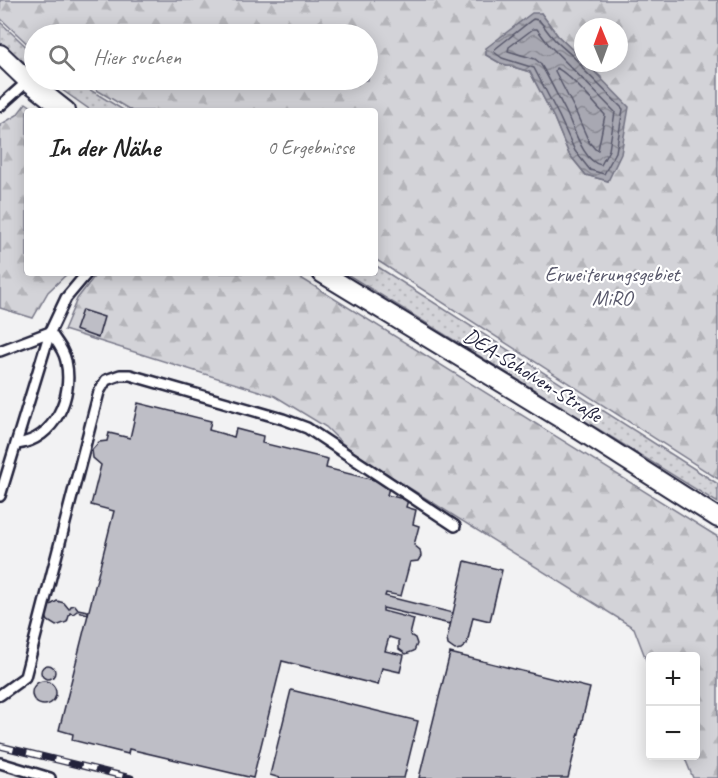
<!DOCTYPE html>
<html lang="de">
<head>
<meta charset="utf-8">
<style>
	body { margin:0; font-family:Caveat,sans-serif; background:#f6f6f6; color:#222 }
	.controls { position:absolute; right:18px; bottom:18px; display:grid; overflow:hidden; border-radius:6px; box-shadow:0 3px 15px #0003 }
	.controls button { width:54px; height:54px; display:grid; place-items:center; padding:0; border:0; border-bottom:2px solid #e0e0e0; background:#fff; color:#222; font:30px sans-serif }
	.compass { position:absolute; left:574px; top:18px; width:54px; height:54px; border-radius:50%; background:#fff; box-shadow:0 3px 15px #0003; rotate:359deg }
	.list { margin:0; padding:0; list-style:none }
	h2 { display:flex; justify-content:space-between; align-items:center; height:78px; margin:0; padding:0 24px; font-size:26px }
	h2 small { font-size:20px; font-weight:400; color:#767676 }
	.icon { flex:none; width:33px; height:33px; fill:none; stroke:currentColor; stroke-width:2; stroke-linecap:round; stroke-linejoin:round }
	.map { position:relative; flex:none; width:718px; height:778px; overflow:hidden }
	.search { position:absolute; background:#fff; box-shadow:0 3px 15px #0003; left:24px; top:24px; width:354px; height:66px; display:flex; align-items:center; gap:15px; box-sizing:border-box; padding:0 21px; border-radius:33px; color:#767676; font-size:22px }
	.panel { position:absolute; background:#fff; box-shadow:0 3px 15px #0003; left:24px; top:108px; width:354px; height:168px; border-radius:6px }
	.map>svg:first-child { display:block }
	.grass { fill:url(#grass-dots); stroke:#7a7a8a; stroke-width:1.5 }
	.forest { fill:url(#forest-firs); stroke:#7a7a8a; stroke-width:1.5; fill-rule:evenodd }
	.water { fill:url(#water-waves); stroke:#727282; stroke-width:1.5 }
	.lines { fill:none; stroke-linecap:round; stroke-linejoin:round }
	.shore { stroke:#58586b; stroke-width:1.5 }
	.building { fill:#bebec6; stroke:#22223b; stroke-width:1.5 }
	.lane-casing { stroke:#22223b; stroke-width:14 }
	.street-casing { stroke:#22223b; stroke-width:22 }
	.lane { stroke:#fff; stroke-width:9 }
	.street { stroke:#fff; stroke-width:18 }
	.rail-casing { stroke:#22223b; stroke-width:7 }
	.rail { stroke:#fff; stroke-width:4.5; stroke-dasharray:14; stroke-linecap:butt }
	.labels { text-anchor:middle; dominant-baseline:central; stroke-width:4.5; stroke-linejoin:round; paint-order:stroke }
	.park-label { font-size:21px; fill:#57576a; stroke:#fff }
	.street-label { font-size:21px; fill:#22223b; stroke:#fff }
</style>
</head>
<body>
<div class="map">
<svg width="718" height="778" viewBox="0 0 718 778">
	<defs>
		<pattern id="grass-dots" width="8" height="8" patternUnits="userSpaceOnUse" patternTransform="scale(1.5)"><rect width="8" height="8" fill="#d3d3d8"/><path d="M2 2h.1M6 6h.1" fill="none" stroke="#b5b5ba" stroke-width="1.8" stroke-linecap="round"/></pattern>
		<pattern id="forest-firs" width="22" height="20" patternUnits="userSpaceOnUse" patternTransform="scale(1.5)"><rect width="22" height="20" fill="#d3d3d8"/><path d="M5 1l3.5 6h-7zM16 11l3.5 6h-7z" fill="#b5b5ba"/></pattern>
		<pattern id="water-waves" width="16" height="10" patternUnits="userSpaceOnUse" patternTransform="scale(1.5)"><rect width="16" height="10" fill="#a8a8b2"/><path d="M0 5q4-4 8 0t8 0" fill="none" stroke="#888892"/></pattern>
	</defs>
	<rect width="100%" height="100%" fill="#f2f2f3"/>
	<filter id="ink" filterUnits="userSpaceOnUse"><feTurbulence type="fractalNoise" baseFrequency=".0167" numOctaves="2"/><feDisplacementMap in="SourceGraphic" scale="12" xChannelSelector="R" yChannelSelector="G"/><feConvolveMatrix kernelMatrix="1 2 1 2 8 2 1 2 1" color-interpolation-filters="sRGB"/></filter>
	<g filter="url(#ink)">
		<path class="grass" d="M0,22L34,54V69L0,44Z
			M48,80H74L125,111H92Z
			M375,265L718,484V503L345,273H375Z"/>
		<path class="forest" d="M0,0H718V479L375,259V111H132L80,80H368V34H34V50L0,18ZM541,13L558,36L583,60V27H619V63H586L601,77L608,181L586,175L569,154L554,118L530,72L500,63L486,55L487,48Z
			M26,103L38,111H27V273H68L48,292L33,318L0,308V125L17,115Z
			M97,273H293L718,537V778H693L684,756H696V656H650V670L634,628L371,464L342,443L326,427L275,396L64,330L77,299Z"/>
		<path class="water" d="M532,13H541L558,36L583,60V63H586L629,107L621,154L608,181L586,175L569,154L554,118L530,72L500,63L486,55V48Z"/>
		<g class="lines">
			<path class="shore" d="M533,19L539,20C544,26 548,33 554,39C562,48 580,60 584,70L623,109L616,152L604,174L590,170L575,151L559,116L534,68L502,58L494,52L495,49Z
				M533,29H537L549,45L615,112L609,150L601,165C583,162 573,125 565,110C557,95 549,78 540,63L535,59L508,51L509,47Z
				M556,68C567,71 595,104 605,115L598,150L595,149L589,142L574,108L555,71Z"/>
		</g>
		<path class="building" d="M82,310L104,317L98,338L75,330Z
			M138,403L211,421L209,430L234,437L236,429L263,436L262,443L328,459L326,468L390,484L387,495L408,500L406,507L416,510L413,524L419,526L414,545L420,550L421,556L418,561L410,562L401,596L386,593L385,596L453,613L450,624L383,608V611L414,619L410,635L415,638L417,644L414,651L406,654L399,649V640L389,637L385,651L404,655L400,672L382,668L378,685L282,661L253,778L129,749L128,754L72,740L73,734L59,730L114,511L91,505L101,465L93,458L92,450L99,442L107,441L109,433L130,438Z
			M465,561L502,570L490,621L473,617L467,644L461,649L455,650L448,645L447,639Z
			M57,601L64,603L69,609L71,606L75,605L78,609L88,611V614L77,611L73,614L70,613L67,622L56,626L48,621L45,614L47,607Z
			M450,653L590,688L568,778H419Z
			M41 672a7 7 0 1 1 14 0a7 7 0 1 1-14 0Z
			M32 693a12 12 0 1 1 24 0a12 12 0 1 1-24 0Z
			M291,690L418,721L404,778H280L270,775Z"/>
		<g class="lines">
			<g class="lane-casing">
				<path id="lane" d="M0,106L28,81
					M0,351L50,332C56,341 64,350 66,361C74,396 55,439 17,444
					M0,496L50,332L66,298L87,273
					M0,695L25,677L99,392L106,380L120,375H130L283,419L307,428L455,526
					M0,763L50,778"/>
			</g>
			<g class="street-casing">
				<path id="street" d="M0,54L28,81L66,111
					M322,273L570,424L718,518"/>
			</g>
			<use href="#lane" class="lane"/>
			<use href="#street" class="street"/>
			<g class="rail-casing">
				<path id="rail" d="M0,746L131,778"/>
			</g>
			<use href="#rail" class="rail"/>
		</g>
	</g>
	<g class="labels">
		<g class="park-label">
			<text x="612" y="274">Erweiterungsgebiet<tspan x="612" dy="24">MiRO</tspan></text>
		</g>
		<g class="street-label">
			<text transform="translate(533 375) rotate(32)">DEA-Scholven-Straße</text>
		</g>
	</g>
</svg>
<div class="controls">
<button>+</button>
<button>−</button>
</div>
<svg class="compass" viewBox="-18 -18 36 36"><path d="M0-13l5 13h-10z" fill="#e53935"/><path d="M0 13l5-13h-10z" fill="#767676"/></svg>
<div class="search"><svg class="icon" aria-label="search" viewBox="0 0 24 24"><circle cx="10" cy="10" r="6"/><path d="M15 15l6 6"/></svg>Hier suchen</div>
<section class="panel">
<h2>In der Nähe<small>0 Ergebnisse</small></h2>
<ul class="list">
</ul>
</section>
</div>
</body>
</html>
